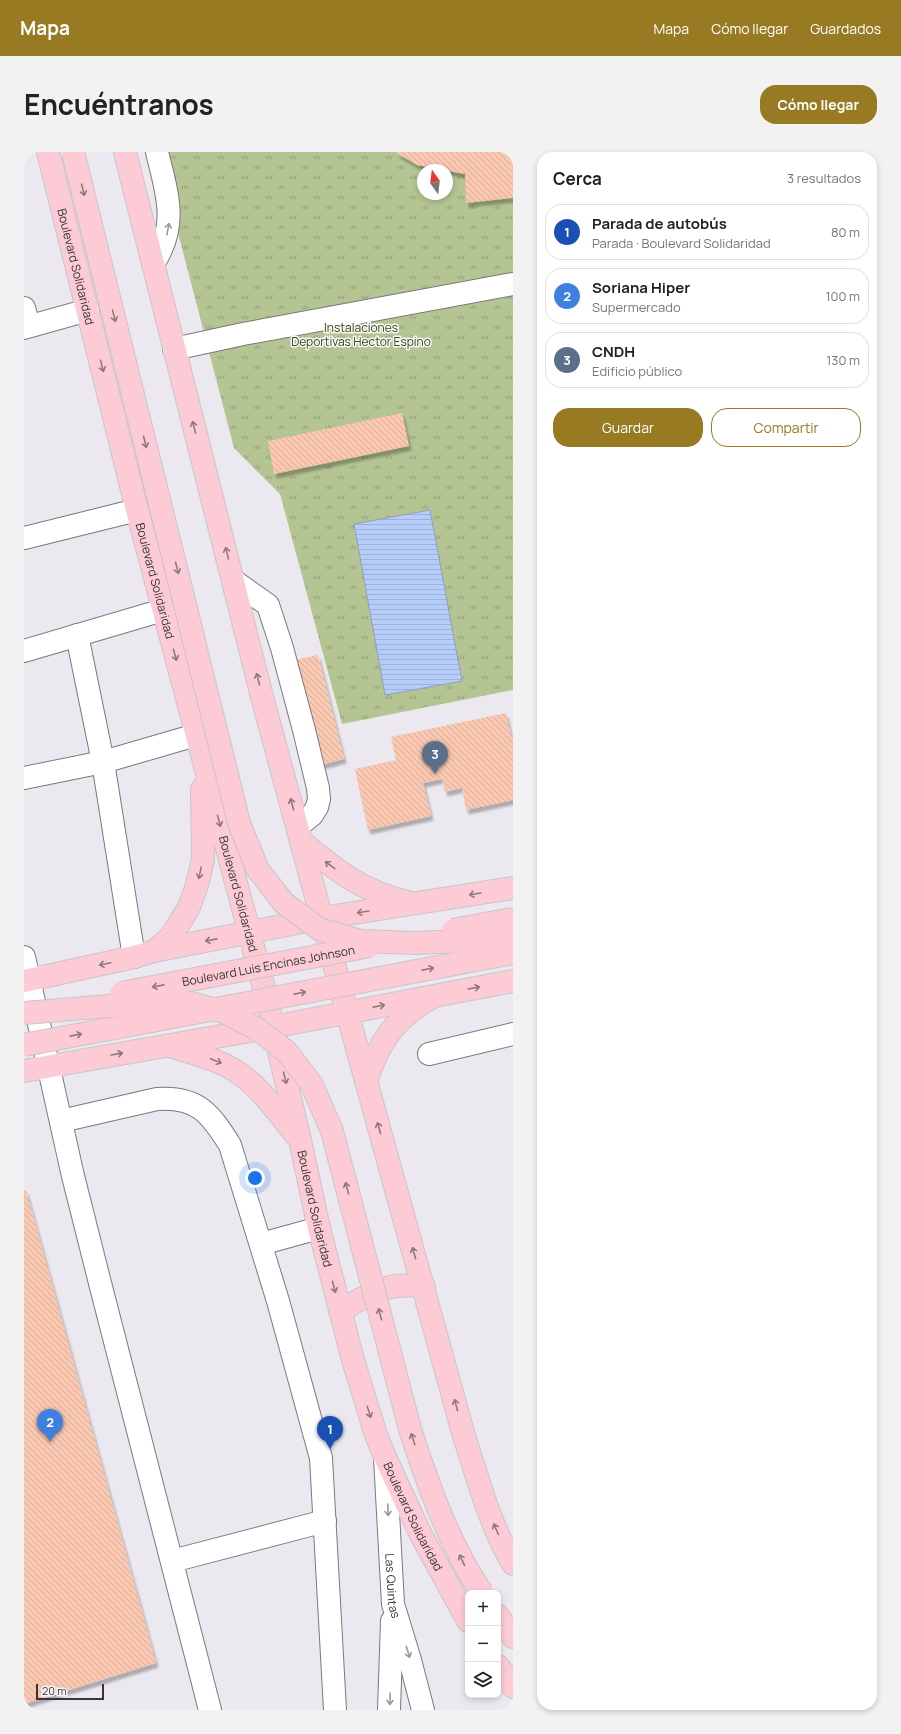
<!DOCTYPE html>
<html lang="es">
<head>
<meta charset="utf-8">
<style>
	body { margin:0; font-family:Manrope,sans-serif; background:#f2f2f2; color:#222 }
	.controls { position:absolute; right:12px; bottom:12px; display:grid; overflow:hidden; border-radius:8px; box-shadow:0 2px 6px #0003 }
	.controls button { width:36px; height:36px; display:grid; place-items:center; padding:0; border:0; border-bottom:1px solid #e0e0e0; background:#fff; color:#222; font:20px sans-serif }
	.compass { position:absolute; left:393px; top:12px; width:36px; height:36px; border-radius:50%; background:#fff; box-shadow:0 2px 6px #0003; rotate:346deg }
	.scale { position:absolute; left:12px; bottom:10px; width:68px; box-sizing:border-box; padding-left:4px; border:2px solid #363537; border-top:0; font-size:11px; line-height:14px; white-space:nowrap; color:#363537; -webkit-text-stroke:3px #f8f6fd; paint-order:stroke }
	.you { position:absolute; left:231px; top:1026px; width:14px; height:14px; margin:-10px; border:3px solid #fff; border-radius:50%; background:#1a73e8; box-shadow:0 0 0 6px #1a73e833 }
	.badge { display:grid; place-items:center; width:26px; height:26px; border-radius:50%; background:#977a22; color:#fff; font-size:13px; font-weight:700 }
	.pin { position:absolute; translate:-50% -33px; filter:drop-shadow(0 1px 2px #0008) }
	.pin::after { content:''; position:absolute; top:21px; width:14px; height:12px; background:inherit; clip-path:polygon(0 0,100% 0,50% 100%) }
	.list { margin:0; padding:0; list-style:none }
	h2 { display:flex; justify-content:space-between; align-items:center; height:52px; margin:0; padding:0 16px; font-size:17px }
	h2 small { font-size:13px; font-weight:400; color:#767676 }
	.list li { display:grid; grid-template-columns:26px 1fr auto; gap:12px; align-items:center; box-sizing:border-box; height:56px; margin:0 8px 8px; padding:0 8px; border:1px solid #e0e0e0; border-radius:16px }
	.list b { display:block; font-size:15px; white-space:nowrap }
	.list p { margin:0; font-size:13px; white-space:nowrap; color:#767676 }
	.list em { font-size:13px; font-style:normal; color:#767676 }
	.actions { display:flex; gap:8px; padding:12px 16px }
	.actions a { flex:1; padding:9px 0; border:1px solid #977a22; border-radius:16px; text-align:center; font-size:14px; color:#977a22 }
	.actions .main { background:#977a22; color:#fff }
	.icon { flex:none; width:22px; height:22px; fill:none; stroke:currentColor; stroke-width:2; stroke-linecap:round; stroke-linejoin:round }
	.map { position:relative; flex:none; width:489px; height:1558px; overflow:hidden; border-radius:16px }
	header { display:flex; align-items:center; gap:24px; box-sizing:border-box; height:56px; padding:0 20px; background:#977a22; color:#fff }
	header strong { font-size:19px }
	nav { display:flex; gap:22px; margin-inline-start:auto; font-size:14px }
	.intro { display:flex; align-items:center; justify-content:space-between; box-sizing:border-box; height:96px; padding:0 24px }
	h1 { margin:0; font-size:28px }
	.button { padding:10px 18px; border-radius:16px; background:#977a22; color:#fff; font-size:14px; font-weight:700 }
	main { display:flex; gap:24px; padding:0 24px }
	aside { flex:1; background:#fff; border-radius:16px; box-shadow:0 2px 6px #0003 }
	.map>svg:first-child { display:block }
	.park { fill:url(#park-tufts); fill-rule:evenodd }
	.water { fill:url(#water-rules); stroke:#909fbf }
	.building { fill:url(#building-back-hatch); filter:url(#shadow) }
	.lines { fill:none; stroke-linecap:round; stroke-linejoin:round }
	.minor-casing { stroke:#7a787e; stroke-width:24 }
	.major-casing { stroke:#c7c6c7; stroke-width:24 }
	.minor { stroke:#fff; stroke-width:22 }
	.major { stroke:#fdcbd5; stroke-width:22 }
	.major-bridge-casing { stroke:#c7c6c7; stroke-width:24; stroke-linecap:butt }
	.major-bridge { stroke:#fdcbd5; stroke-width:22 }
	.oneway { stroke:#90787e }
	.oneway2 { stroke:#9a9a9b }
	.labels { text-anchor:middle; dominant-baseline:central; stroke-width:3; stroke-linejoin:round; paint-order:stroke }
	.street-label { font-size:12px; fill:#363537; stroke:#f8f6fd }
	.park-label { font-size:12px; fill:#3a4a05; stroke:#f8f6fd }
</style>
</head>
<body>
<header>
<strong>Mapa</strong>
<nav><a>Mapa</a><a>Cómo llegar</a><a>Guardados</a></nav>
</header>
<div class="intro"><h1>Encuéntranos</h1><a class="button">Cómo llegar</a></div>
<main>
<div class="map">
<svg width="489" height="1558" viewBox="0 0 489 1558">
	<defs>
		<pattern id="park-tufts" width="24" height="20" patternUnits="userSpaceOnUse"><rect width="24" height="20" fill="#b4c492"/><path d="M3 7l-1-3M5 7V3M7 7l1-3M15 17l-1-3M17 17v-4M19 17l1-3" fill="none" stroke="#93a078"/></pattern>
		<pattern id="water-rules" width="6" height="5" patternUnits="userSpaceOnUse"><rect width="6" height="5" fill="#b6cdf9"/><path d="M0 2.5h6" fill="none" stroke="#9db1d6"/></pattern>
		<pattern id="building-back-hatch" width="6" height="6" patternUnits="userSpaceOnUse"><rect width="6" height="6" fill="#fac7b0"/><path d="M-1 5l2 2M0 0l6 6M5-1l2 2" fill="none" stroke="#d7ac98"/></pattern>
		<filter id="shadow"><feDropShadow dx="2.5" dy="4.5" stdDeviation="1" flood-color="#0004"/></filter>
	</defs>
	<rect width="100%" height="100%" fill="#ebe9ef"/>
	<path class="park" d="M133,0H489V538L318,572L256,342L210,296ZM399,18H423V42H399Z"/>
	<path class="water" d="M406,358L438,529L361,543L330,372Z"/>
	<path class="building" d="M371,0H489V46L442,51L441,22L393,13Z
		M378,261L385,294L250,322L244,289Z
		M294,503L320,607L297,613L271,508Z
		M482,561L487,585L489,584V648L442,658L438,636L421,640L418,627L399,631L407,664L344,678L331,617L372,608L367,585Z
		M2,1038L132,1511L0,1552V1039Z"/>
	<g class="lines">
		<g class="minor-casing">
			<g id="minor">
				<path d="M129,112C155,73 143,42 133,0"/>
				<path d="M0,156L5,174"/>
				<path d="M0,176L64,158"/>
				<path d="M150,197L219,182L489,132"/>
				<path d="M0,386L113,358"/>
				<path d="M210,429L244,453L258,496L280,578L294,636L295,647L293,655L288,663L274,674"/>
				<path d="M53,483L79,610L110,805"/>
				<path d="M0,499L139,458"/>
				<path d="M0,626L79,610L172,583"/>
				<path d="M0,805L49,1024L77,1135L186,1558"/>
				<path d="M405,902L489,882"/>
				<path d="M37,969L133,947C173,944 186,961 206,993L254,1149L297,1306L311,1558"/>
				<path d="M237,1092L295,1076"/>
				<path id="s1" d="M361,1306L369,1452L386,1508L399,1558"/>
				<path d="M148,1409L301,1369"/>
				<path d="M365,1558L368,1469"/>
			</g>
		</g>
		<g class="major-casing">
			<g id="major">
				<path id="s2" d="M24,0L113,358L239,832L276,988L295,1076L329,1208L352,1283L361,1305L396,1381L444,1469"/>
				<path d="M101,0L237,541L323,860L440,1284C454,1327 466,1373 489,1412"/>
				<path d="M278,690C313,719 339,740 384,750"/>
				<path d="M130,799L298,766L489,736"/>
				<path d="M0,829L110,805L130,799L147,785L165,755L173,733L179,707L178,637"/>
				<path d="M146,894C168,901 190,906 210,918C235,933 253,960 271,982"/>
				<path d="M0,919L248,875L489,829"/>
				<path d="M342,930C354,892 370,867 405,847"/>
				<path d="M316,1159C347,1141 363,1129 400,1135"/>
				<path d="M474,1464L489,1485"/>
				<path d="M474,1514L489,1535"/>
			</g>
		</g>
		<use href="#minor" class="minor"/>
		<use href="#major" class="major"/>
		<g class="major-bridge-casing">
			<g id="major-bridge">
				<path d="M49,0L215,671L234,718L260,751L295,777L337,789L392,791L489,787"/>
				<path d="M429,778L489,767"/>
				<path id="s3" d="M97,841L346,794"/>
				<path d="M0,861L121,851H167L200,860L233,877L263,900L288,933L308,979L386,1277C404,1333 425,1392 458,1441"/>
				<path d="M0,893L489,801"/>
			</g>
		</g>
		<use href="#major-bridge" class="major-bridge"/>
	</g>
	<defs><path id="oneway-shaft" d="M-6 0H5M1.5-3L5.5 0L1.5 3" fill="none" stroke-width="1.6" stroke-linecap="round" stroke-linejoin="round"/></defs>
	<g class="oneway">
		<use href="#oneway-shaft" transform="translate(59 38) rotate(76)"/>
		<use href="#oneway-shaft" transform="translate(90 164) rotate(76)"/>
		<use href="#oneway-shaft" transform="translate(78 214) rotate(76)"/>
		<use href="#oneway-shaft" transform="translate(170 275) rotate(-104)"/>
		<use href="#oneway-shaft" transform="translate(121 290) rotate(76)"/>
		<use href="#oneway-shaft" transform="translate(203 401) rotate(-104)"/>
		<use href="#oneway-shaft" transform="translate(153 416) rotate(76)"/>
		<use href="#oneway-shaft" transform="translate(151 503) rotate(75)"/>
		<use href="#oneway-shaft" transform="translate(234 527) rotate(-104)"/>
		<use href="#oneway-shaft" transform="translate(268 652) rotate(-105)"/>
		<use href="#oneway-shaft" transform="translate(195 669) rotate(75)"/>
		<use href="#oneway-shaft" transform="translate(306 713) rotate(-143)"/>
		<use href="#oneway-shaft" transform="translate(176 721) rotate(102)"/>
		<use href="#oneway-shaft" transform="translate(451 742) rotate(171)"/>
		<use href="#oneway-shaft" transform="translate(339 760) rotate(171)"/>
		<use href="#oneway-shaft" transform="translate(187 788) rotate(169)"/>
		<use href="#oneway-shaft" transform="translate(81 812) rotate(168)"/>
		<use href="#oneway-shaft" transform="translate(404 817) rotate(-11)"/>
		<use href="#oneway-shaft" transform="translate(134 834) rotate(169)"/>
		<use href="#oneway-shaft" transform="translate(450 836) rotate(-10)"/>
		<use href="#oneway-shaft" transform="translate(276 841) rotate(-11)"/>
		<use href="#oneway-shaft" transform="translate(355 854) rotate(-11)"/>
		<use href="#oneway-shaft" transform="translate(52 883) rotate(-11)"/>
		<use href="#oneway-shaft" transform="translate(93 902) rotate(-10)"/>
		<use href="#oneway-shaft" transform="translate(192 909) rotate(22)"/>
		<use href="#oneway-shaft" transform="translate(261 926) rotate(76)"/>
		<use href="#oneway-shaft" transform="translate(355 976) rotate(-106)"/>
		<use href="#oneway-shaft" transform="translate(323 1036) rotate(-105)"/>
		<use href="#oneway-shaft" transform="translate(390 1101) rotate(-106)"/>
		<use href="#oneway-shaft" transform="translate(310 1135) rotate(75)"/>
		<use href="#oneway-shaft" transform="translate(356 1162) rotate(-105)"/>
		<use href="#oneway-shaft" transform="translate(432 1253) rotate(-105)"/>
		<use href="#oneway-shaft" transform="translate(345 1260) rotate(72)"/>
		<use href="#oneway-shaft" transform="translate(389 1287) rotate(-108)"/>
		<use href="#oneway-shaft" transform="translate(472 1377) rotate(-113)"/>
		<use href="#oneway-shaft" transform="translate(438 1408) rotate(-115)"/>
	</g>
	<g class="oneway2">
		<use href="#oneway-shaft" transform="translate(144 77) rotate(-80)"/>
		<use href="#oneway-shaft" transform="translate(364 1358) rotate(87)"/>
		<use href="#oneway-shaft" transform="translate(384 1500) rotate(73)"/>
		<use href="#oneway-shaft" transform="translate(366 1547) rotate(91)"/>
	</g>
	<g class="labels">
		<g class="street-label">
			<text stroke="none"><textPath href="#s2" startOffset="118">Boulevard Solidaridad</textPath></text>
			<text stroke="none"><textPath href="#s2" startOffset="442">Boulevard Solidaridad</textPath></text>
			<text stroke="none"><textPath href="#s2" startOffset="766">Boulevard Solidaridad</textPath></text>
			<text stroke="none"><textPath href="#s3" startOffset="150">Boulevard Luis Encinas Johnson</textPath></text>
			<text stroke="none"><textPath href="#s2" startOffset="1090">Boulevard Solidaridad</textPath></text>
			<text stroke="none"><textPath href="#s2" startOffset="1414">Boulevard Solidaridad</textPath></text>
			<text stroke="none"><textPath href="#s1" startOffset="128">Las Quintas</textPath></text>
		</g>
		<g class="park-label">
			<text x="337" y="175">Instalaciones<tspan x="337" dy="14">Deportivas Hector Espino</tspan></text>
		</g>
	</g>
</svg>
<div class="controls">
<button>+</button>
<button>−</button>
<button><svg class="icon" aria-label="layers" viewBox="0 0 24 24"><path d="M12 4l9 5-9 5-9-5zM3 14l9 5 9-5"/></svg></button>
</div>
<svg class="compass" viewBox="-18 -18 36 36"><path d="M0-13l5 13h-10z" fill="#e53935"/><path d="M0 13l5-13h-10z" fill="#767676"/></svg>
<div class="scale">20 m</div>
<div class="you"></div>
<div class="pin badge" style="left:306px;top:1297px;background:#1a4fb4">1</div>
<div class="pin badge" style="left:26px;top:1290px;background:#3f7fe0">2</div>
<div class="pin badge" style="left:411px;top:622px;background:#5c6f8a">3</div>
</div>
<aside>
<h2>Cerca<small>3 resultados</small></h2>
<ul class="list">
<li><span class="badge" style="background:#1a4fb4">1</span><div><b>Parada de autobús</b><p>Parada · Boulevard Solidaridad</p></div><em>80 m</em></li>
<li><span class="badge" style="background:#3f7fe0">2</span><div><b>Soriana Hiper</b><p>Supermercado</p></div><em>100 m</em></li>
<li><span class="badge" style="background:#5c6f8a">3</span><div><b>CNDH</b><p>Edificio público</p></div><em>130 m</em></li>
</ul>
<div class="actions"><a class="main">Guardar</a><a>Compartir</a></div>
</aside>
</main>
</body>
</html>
